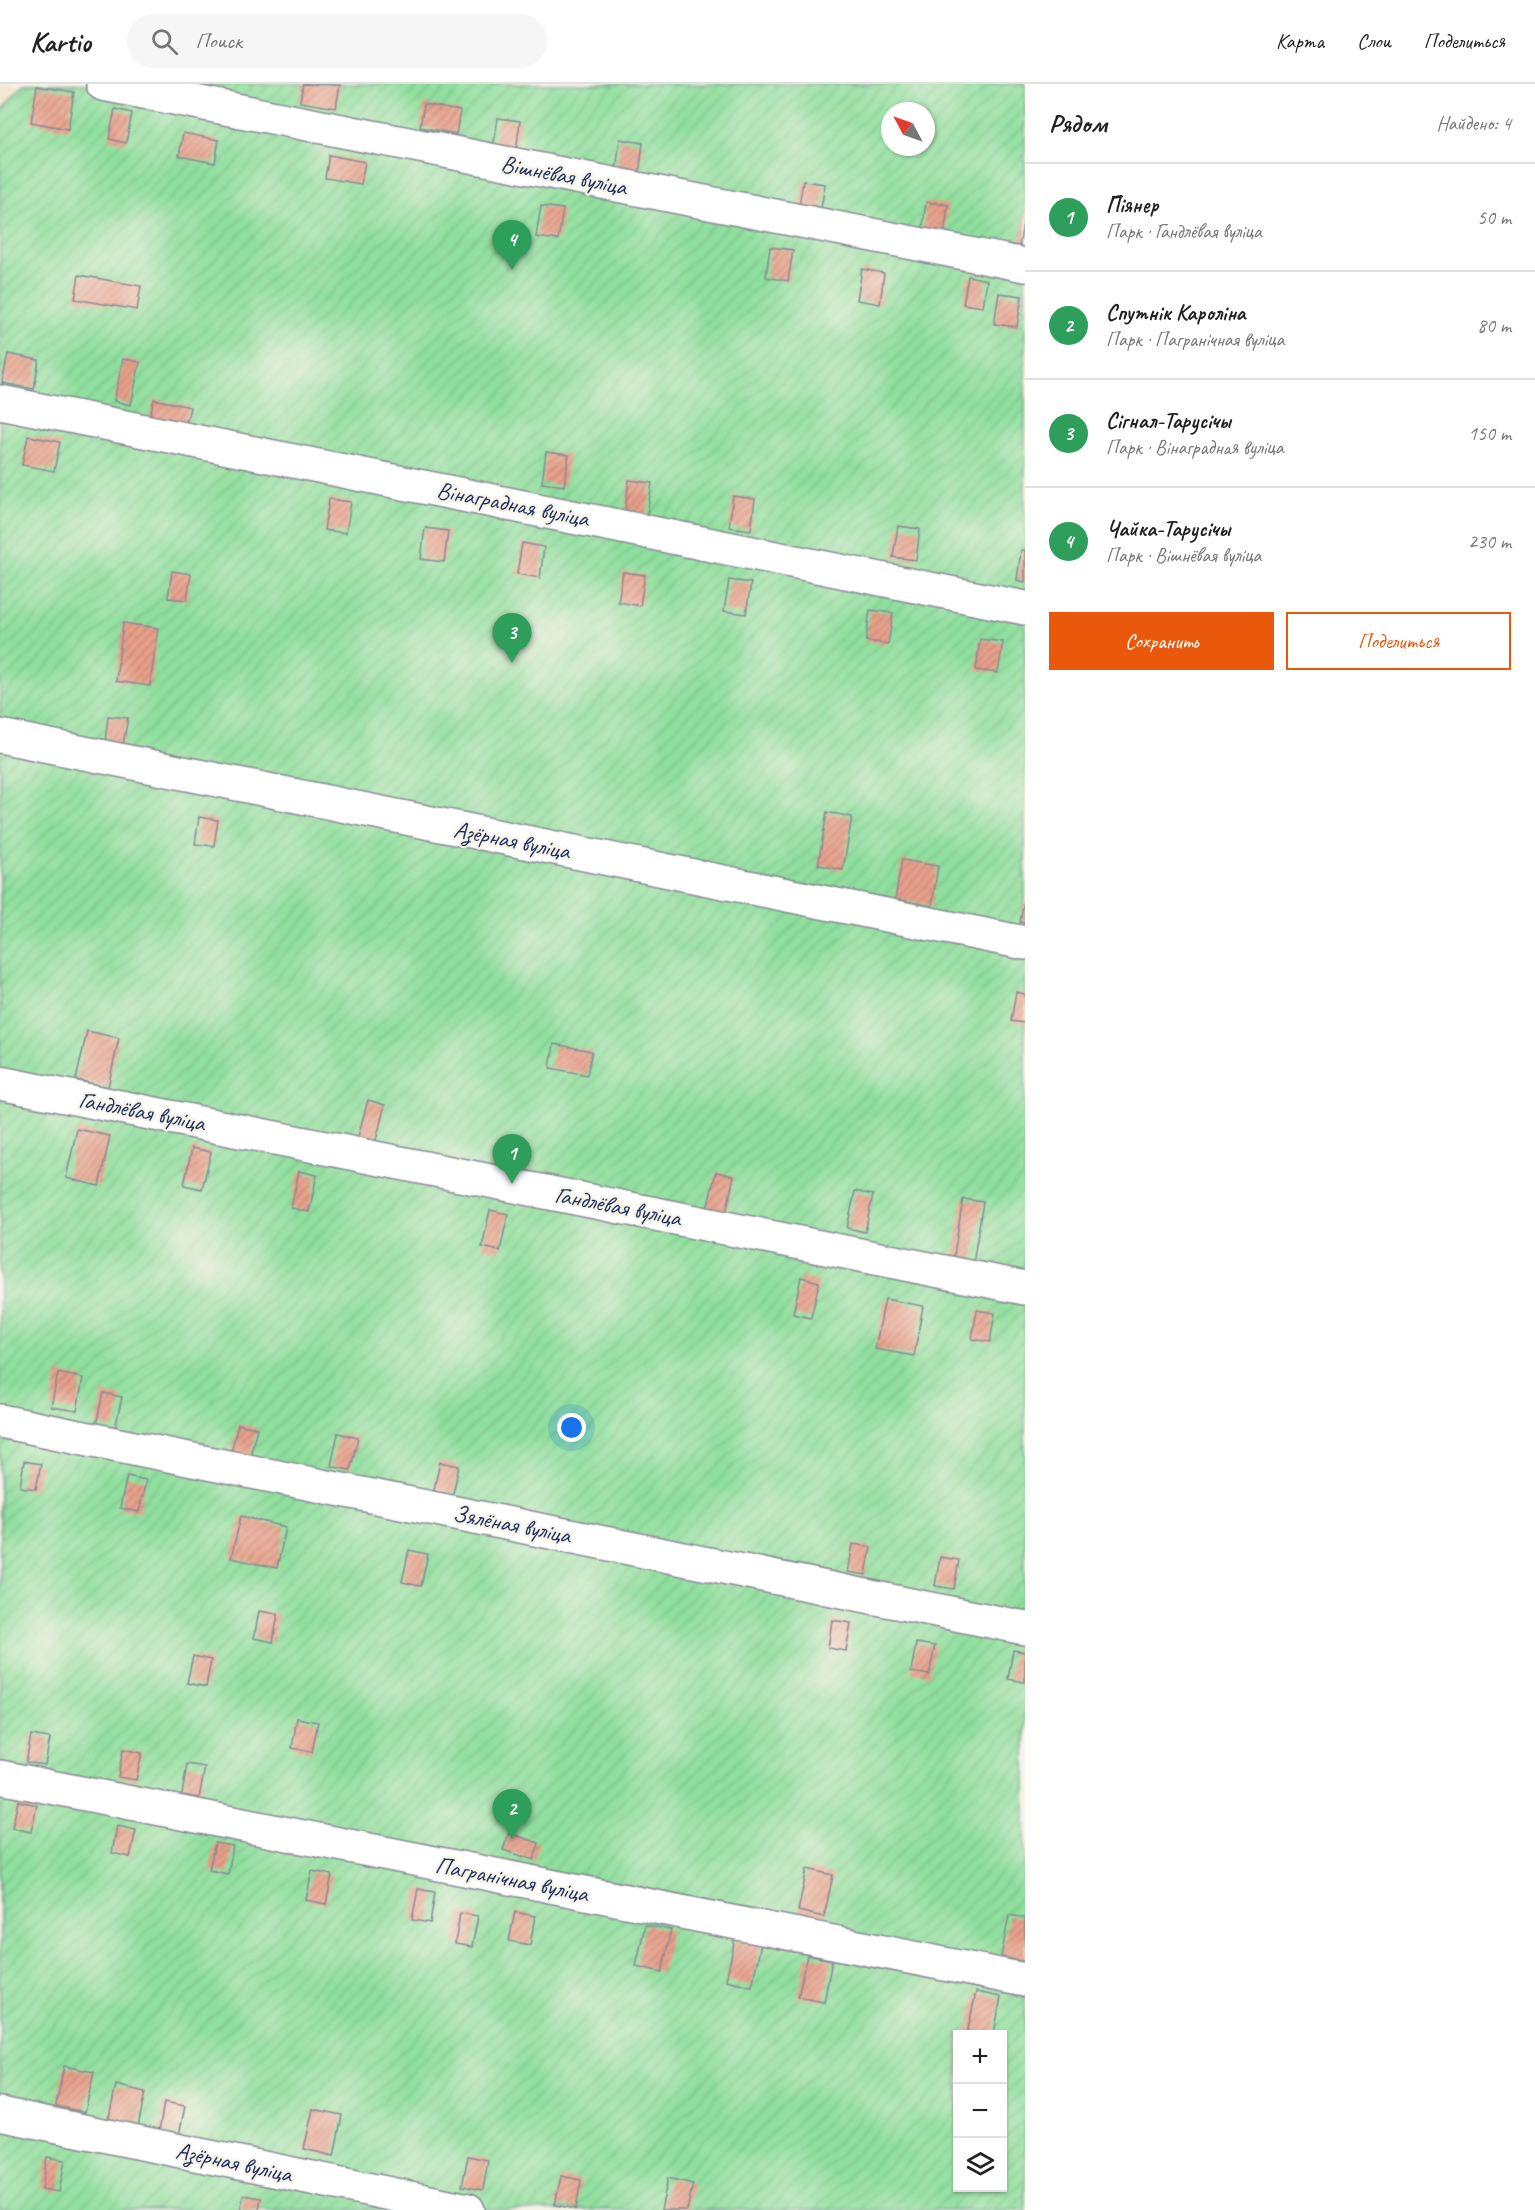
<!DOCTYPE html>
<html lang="ru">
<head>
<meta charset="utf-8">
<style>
	body { margin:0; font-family:Caveat,sans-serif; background:#f6f6f6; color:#222 }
	.controls { position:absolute; right:18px; bottom:18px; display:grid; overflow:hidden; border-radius:0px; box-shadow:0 2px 4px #0004 }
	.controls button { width:54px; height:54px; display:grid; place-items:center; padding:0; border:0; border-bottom:2px solid #e0e0e0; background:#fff; color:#222; font:30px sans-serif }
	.compass { position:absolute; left:881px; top:18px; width:54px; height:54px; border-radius:50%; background:#fff; box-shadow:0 2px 4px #0004; rotate:311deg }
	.you { position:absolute; left:572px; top:1344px; width:21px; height:21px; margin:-15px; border:4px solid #fff; border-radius:50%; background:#1a73e8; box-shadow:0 0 0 9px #1a73e833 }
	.badge { display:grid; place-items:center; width:39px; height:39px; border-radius:50%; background:#ea580c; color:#fff; font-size:20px; font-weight:700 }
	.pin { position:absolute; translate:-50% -50px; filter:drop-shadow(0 2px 3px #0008) }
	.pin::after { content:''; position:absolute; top:32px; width:21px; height:18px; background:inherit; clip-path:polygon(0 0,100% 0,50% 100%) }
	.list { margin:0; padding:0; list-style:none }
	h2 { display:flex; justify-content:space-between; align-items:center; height:78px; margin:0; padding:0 24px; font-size:26px }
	h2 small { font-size:20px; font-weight:400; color:#767676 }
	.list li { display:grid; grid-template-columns:39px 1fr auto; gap:18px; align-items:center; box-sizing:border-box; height:108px; padding:0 24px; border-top:2px solid #e0e0e0 }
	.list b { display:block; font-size:22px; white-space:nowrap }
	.list p { margin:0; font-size:20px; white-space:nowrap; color:#767676 }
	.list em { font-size:20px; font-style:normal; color:#767676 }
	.actions { display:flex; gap:12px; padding:18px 24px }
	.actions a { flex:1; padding:14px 0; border:2px solid #ea580c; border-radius:0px; text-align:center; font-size:21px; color:#ea580c }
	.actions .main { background:#ea580c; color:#fff }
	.icon { flex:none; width:33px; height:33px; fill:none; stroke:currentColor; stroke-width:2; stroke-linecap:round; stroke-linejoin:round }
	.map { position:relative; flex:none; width:1025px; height:2126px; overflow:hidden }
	header { display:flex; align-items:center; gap:36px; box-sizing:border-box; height:84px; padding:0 30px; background:#fff; border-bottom:2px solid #e0e0e0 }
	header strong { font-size:28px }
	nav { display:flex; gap:33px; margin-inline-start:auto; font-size:21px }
	.search { width:420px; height:54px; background:#f6f6f6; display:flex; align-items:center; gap:15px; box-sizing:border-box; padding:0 21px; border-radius:33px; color:#767676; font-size:22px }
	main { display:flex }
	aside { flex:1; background:#fff }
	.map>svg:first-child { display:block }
	.garden { fill:url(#garden-furrows); stroke:#55877e; stroke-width:1.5; fill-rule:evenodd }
	.building { fill:url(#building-hatch) }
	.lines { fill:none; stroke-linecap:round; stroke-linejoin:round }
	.minor-casing { stroke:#868993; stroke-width:36 }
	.minor { stroke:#fff; stroke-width:33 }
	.labels { text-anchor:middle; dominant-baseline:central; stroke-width:4.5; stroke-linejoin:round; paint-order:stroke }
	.street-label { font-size:24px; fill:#1b2f5e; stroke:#f7f3e8 }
</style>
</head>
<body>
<header>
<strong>Kartio</strong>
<div class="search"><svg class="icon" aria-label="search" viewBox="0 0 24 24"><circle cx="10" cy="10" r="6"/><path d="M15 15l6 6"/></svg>Поиск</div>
<nav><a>Карта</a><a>Слои</a><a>Поделиться</a></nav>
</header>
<main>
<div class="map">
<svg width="1025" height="2126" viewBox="0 0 1025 2126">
	<defs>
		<pattern id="garden-furrows" width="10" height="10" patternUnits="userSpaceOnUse" patternTransform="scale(1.5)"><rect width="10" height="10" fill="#8fdf9e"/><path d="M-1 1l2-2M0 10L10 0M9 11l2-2" fill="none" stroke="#7bc08a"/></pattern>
		<pattern id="building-hatch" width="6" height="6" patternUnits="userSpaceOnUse" patternTransform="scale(1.5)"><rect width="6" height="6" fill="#e9a08a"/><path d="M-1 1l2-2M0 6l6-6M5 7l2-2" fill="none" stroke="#bc8374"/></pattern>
	</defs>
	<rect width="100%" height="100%" fill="#f7f3e8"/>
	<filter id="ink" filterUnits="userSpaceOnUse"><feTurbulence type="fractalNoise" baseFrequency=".0167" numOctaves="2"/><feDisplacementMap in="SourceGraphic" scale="12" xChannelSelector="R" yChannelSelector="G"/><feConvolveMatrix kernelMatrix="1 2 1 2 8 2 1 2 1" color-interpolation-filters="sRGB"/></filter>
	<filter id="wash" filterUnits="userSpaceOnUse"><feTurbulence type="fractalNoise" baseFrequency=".008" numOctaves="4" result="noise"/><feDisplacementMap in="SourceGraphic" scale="24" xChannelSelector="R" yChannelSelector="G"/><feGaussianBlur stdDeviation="1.35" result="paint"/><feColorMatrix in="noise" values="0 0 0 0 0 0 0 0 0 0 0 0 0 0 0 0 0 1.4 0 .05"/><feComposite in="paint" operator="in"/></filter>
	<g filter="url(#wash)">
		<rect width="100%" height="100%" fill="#f2e3c8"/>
		<path class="garden" d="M23,0H1025V2126H0V28ZM890,27H926V63H890ZM958,1950H1002V2104H958Z"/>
		<g id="blocks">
			<path class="building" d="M303,0L340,1L336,24L300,18Z
				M37,2L74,8L68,45L31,38Z
				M424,20L460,27L456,50L420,43Z
				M115,25L132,29L126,59L109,55Z
				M498,34L520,37L516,68L493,65Z
				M183,49L219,56L215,79L179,72Z
				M620,55L643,59L639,90L616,86Z
				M329,71L365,78L361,100L325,94Z
				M803,97L825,100L820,131L798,128Z
				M926,118L948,121L944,152L922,149Z
				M541,122L563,125L558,156L536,153Z
				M1024,132H1025V165H1019Z
				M770,163L793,166L788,197L766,193Z
				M862,185L884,189L880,220L857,216Z
				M79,191L141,202L137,226L75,215Z
				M968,192L987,196L983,223L963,220Z
				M999,209L1022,212L1017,243L994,240Z
				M8,270L39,276L34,305L2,299Z
				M123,275L140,278L131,321L114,317Z
				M154,315L190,323L185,344L149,336Z
				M28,352L60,358L54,387L22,381Z
				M546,368L569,371L564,402L542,399Z
				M629,396L652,399L647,430L625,427Z
				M733,412L755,415L751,446L729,443Z
				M329,415L351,418L346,449L324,446Z
				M898,442L920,445L916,476L893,473Z
				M425,444L448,447L444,478L421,475Z
				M522,459L544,463L540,494L517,490Z
				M1021,466H1025V498L1017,496Z
				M172,487L191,490L187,516L168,514Z
				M623,488L645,491L640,522L618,518Z
				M729,496L751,499L746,530L724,527Z
				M870,526L893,529L888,560L866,557Z
				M123,539L158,544L150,602L116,597Z
				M980,555L1003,558L998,589L976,586Z
				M108,632L128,634L123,661L105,658Z
				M827,728L852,733L843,786L818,781Z
				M199,733L218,736L214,762L195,760Z
				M902,776L938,782L932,822L895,815Z
				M1024,817H1025V839L1020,838Z
				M1016,908L1025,910V939L1011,937Z
				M87,947L119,954L108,1003L76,996Z
				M554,960L592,967L587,991L550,984Z
				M368,1016L385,1021L375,1060L357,1056Z
				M77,1045L110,1052L99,1102L66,1094Z
				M192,1064L211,1068L202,1105L184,1101Z
				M299,1087L317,1091L309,1128L291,1124Z
				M716,1088L734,1092L726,1129L707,1125Z
				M855,1107L873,1111L865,1148L847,1144Z
				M963,1115L983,1118L973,1180L953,1177Z
				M490,1126L508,1130L500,1167L482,1163Z
				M801,1193L819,1198L811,1234L793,1230Z
				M885,1215L923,1222L914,1272L875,1265Z
				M977,1226L995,1229L990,1258L972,1255Z
				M58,1289L83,1294L77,1327L51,1323Z
				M103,1309L122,1313L115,1345L96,1341Z
				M238,1340L257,1344L249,1376L230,1372Z
				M338,1349L358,1354L350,1386L331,1382Z
				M24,1377L41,1380L36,1405L20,1403Z
				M440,1378L459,1382L452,1414L433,1410Z
				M127,1392L146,1396L139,1428L120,1424Z
				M241,1432L286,1443L277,1484L231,1474Z
				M853,1460L871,1463L866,1491L848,1488Z
				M409,1466L428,1470L421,1502L402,1498Z
				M940,1473L959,1476L954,1505L935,1502Z
				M259,1527L278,1530L273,1558L254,1554Z
				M832,1536L851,1539L846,1567L828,1564Z
				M916,1559L935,1562L929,1591L911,1588Z
				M1013,1566L1025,1568V1598L1008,1595Z
				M193,1572L211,1576L206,1603L187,1599Z
				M297,1634L318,1638L312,1668L292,1664Z
				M31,1651L50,1654L45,1681L26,1678Z
				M123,1665L142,1669L136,1696L118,1693Z
				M187,1680L205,1683L199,1714L182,1711Z
				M18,1717L37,1721L31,1748L12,1744Z
				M117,1742L136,1746L130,1773L112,1769Z
				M509,1749L539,1759L534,1776L503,1766Z
				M215,1759L233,1762L228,1790L209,1786Z
				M807,1785L833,1791L824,1833L798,1827Z
				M312,1787L332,1791L326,1820L306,1816Z
				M418,1805L435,1808L430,1839L412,1836Z
				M515,1828L535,1832L530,1861L509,1857Z
				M460,1829L478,1832L472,1863L455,1860Z
				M1009,1831L1025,1834V1878L1001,1873Z
				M645,1841L671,1846L662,1888L636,1882Z
				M735,1855L761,1860L752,1902L726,1896Z
				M807,1871L832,1876L824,1918L798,1913Z
				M976,1908L1001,1913L994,1950H967Z
				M64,1982L94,1988L85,2028L56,2022Z
				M116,2001L145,2008L137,2048L107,2042Z
				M164,2018L185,2022L179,2051L159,2048Z
				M313,2025L342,2031L334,2072L304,2065Z
				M468,2072L488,2076L483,2106L462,2102Z
				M47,2073L65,2076L59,2108L42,2105Z
				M561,2092L581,2096L576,2125L555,2121Z
				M668,2094L693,2100L687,2126H661Z
				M243,2111L261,2114L259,2126H241Z"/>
		</g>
	</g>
	<g filter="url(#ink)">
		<use href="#blocks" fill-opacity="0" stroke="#868993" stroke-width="1.5"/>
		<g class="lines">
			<g class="minor-casing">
				<path id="minor" d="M103,0L1025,181
					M0,318L1025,524
					M0,652L1025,859
					M0,999L1025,1204
					M0,1337L1025,1544
					M0,1693L1025,1896
					M0,2030L468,2126"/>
			</g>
			<use href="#minor" class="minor"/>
		</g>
	</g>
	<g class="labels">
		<g class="street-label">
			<text transform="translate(564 91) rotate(11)">Вішнёвая вуліца</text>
			<text transform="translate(513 420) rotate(11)">Вінаградная вуліца</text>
			<text transform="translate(512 756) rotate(11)">Азёрная вуліца</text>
			<text transform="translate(142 1027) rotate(11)">Гандлёвая вуліца</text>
			<text transform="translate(618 1122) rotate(11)">Гандлёвая вуліца</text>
			<text transform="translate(512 1440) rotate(11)">Зялёная вуліца</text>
			<text transform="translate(512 1795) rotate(11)">Пагранічная вуліца</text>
			<text transform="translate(234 2078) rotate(12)">Азёрная вуліца</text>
		</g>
	</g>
</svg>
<div class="controls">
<button>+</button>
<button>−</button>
<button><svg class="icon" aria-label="layers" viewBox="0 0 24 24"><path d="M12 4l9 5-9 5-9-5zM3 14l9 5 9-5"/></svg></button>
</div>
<svg class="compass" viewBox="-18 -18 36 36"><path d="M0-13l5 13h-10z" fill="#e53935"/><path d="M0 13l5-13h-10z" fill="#767676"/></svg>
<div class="you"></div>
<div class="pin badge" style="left:512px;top:1100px;background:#2e9e5b">1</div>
<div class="pin badge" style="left:512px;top:1755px;background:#2e9e5b">2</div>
<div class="pin badge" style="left:512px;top:579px;background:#2e9e5b">3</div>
<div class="pin badge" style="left:512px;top:186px;background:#2e9e5b">4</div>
</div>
<aside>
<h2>Рядом<small>Найдено: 4</small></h2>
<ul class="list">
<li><span class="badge" style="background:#2e9e5b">1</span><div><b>Піянер</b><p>Парк · Гандлёвая вуліца</p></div><em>50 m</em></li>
<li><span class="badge" style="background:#2e9e5b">2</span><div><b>Спутнік Кароліна</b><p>Парк · Пагранічная вуліца</p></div><em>80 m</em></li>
<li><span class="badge" style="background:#2e9e5b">3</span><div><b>Сігнал-Тарусічы</b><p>Парк · Вінаградная вуліца</p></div><em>150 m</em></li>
<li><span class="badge" style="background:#2e9e5b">4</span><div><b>Чайка-Тарусічы</b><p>Парк · Вішнёвая вуліца</p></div><em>230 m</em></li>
</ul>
<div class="actions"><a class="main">Сохранить</a><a>Поделиться</a></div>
</aside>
</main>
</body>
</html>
